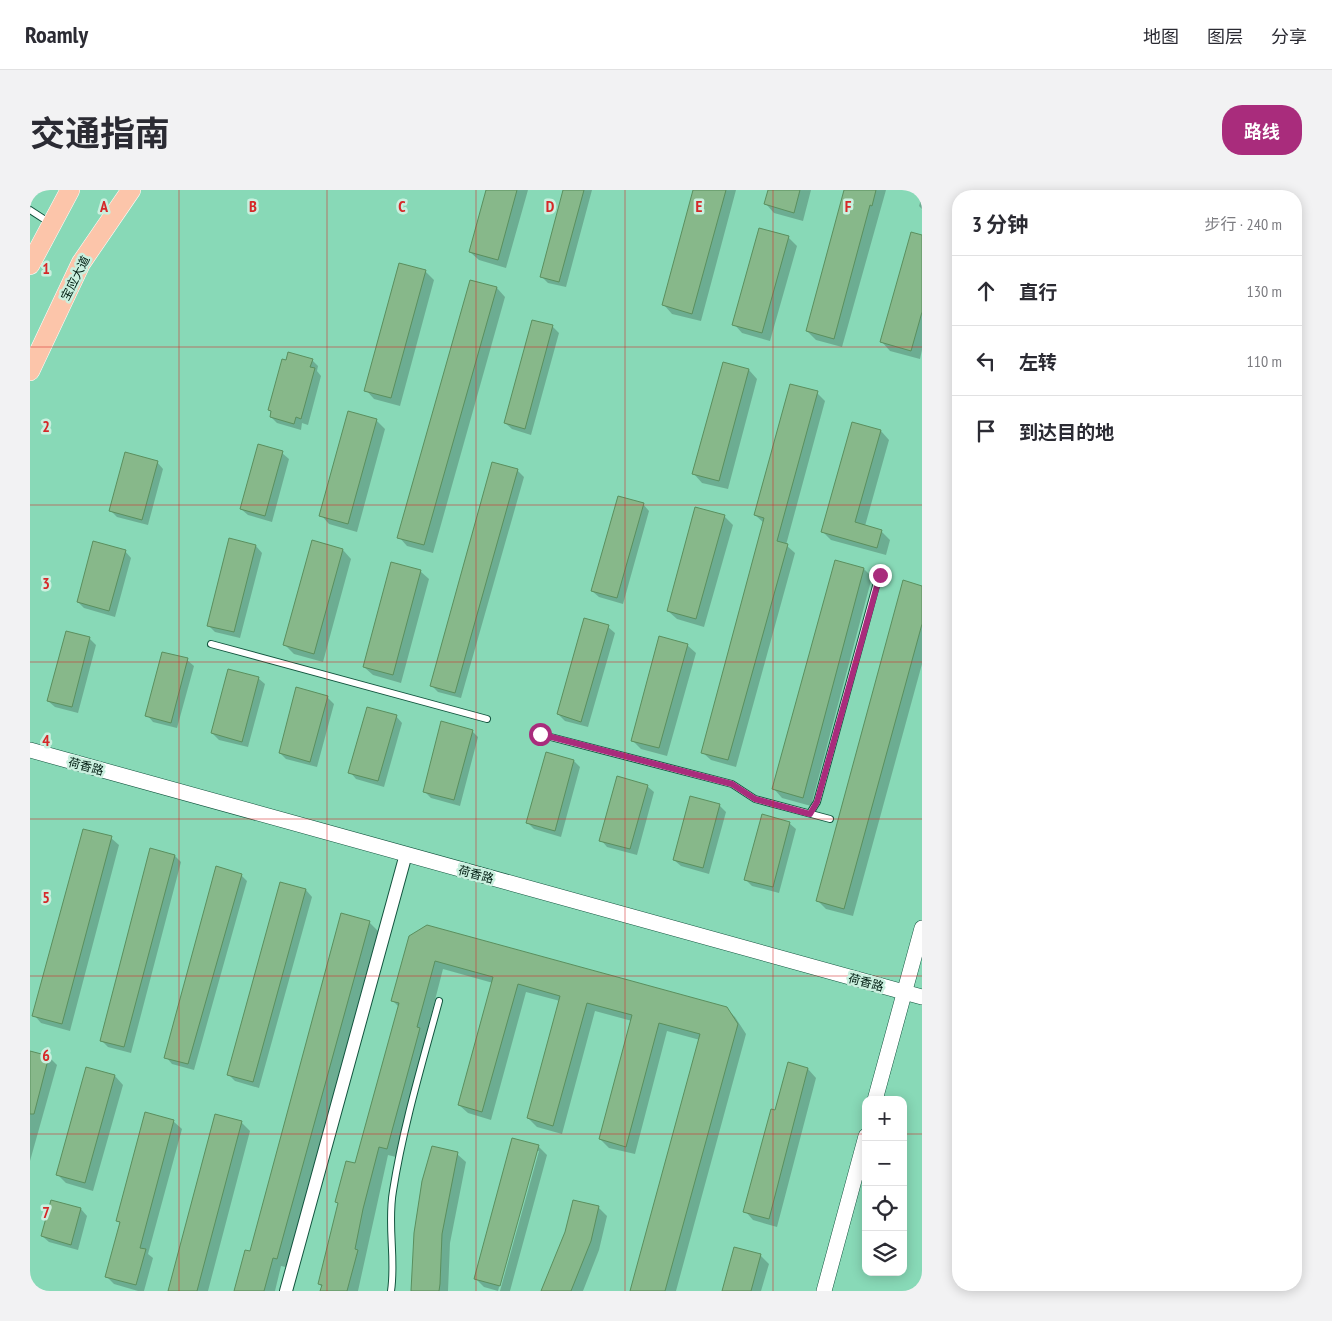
<!DOCTYPE html>
<html lang="zh">
<head>
<meta charset="utf-8">
<style>
	body { margin:0; font-family:"PT Sans Narrow","Noto Sans SC",sans-serif; background:#f2f2f3; color:#2b2b33 }
	.controls { position:absolute; right:15px; bottom:15px; display:grid; overflow:hidden; border-radius:10px; box-shadow:0 2px 12px #0003 }
	.controls button { width:45px; height:45px; display:grid; place-items:center; padding:0; border:0; border-bottom:1px solid #e1e1e2; background:#fff; color:#2b2b33; font:25px sans-serif }
	.stop { position:absolute; width:15px; height:15px; margin:-11px; border:4px solid #a92c7c; border-radius:50%; background:#fff }
	.stop.end { background:#a92c7c; border-color:#fff; box-shadow:0 1px 5px #0008 }
	.list { margin:0; padding:0; list-style:none }
	h2 { display:flex; justify-content:space-between; align-items:center; height:65px; margin:0; padding:0 20px; font-size:21px }
	h2 small { font-size:16px; font-weight:400; color:#7c7c81 }
	.list li { display:grid; grid-template-columns:32px 1fr auto; gap:15px; align-items:center; box-sizing:border-box; height:70px; padding:0 20px; border-top:1px solid #e1e1e2 }
	.list b { display:block; font-size:19px; white-space:nowrap }
	.list em { font-size:16px; font-style:normal; color:#7c7c81 }
	.icon { flex:none; width:28px; height:28px; fill:none; stroke:currentColor; stroke-width:2; stroke-linecap:round; stroke-linejoin:round }
	.map { position:relative; flex:none; width:892px; height:1101px; overflow:hidden; border-radius:20px }
	header { display:flex; align-items:center; gap:30px; box-sizing:border-box; height:70px; padding:0 25px; background:#fff; border-bottom:1px solid #e1e1e2 }
	header strong { font-size:24px }
	nav { display:flex; gap:28px; margin-inline-start:auto; font-size:18px }
	.intro { display:flex; align-items:center; justify-content:space-between; box-sizing:border-box; height:120px; padding:0 30px }
	h1 { margin:0; font-size:35px }
	.button { padding:12px 22px; border-radius:20px; background:#a92c7c; color:#fff; font-size:18px; font-weight:700 }
	main { display:flex; gap:30px; padding:0 30px }
	aside { flex:1; background:#fff; border-radius:20px; box-shadow:0 2px 12px #0003 }
	.map>svg:first-child { display:block }
	.shadow { fill:#0003 }
	.building { fill:#87b88a; stroke:#5a8f5e }
	.lines { fill:none; stroke-linecap:round; stroke-linejoin:round }
	.service-casing { stroke:#12543e; stroke-width:8 }
	.minor-casing { stroke:#12543e; stroke-width:14 }
	.tertiary-casing { stroke:#12543e; stroke-width:16 }
	.primary-casing { stroke:#fff; stroke-width:20 }
	.service { stroke:#fff; stroke-width:6 }
	.minor { stroke:#fff; stroke-width:12 }
	.tertiary { stroke:#fff; stroke-width:15 }
	.primary { stroke:#fcc5aa; stroke-width:19 }
	.route { stroke:#a92c7c; stroke-width:6 }
	.grid { fill:none; stroke:#d62828; stroke-width:1; stroke-opacity:0.55 }
	.labels { text-anchor:middle; dominant-baseline:central; stroke-width:5; stroke-linejoin:round; paint-order:stroke }
	.street-label { font-size:12px; fill:#001c11; stroke:#caf0df }
	.grid-label { font-size:16px; text-anchor:middle; font-weight:bold; fill:#d62828; stroke:#caf0df; stroke-width:5; stroke-linejoin:round; paint-order:stroke }
</style>
</head>
<body>
<header>
<strong>Roamly</strong>
<nav><a>地图</a><a>图层</a><a>分享</a></nav>
</header>
<div class="intro"><h1>交通指南</h1><a class="button">路线</a></div>
<main>
<div class="map">
<svg width="892" height="1101" viewBox="0 0 892 1101">
	<rect width="100%" height="100%" fill="#88d9b7"/>
	<path class="shadow" d="M458,0H498L476,78L449,70L440,62Z
		M534,0H562L536,97L518,93L511,86Z
		M665,0H706L671,131L642,124L634,115Z
		M739,0H781L773,31L744,23L736,14Z
		M815,0H856L812,157L786,150L777,141Z
		M892,6V19L889,16Z
		M892,46V160L890,169L860,161L852,152Z
		M758,47L767,56L740,151L712,143L704,134Z
		M395,81L404,90L370,216L344,209L336,200Z
		M441,91L467,98L475,107L403,363L377,356L369,347Z
		M522,136L529,143L501,245L482,239L475,233Z
		M282,170L288,176L287,181L291,186L278,235L272,233L271,240L247,233L241,227L242,222L239,219Z
		M693,173L719,180L727,189L698,299L672,293L664,284Z
		M787,203L795,211L756,355L765,363L706,577L681,570L672,562L734,333L725,325Z
		M346,230L355,239L327,342L299,334L291,325Z
		M823,233L851,241L859,250L835,336L851,341L860,350L856,365L801,350L792,341Z
		M252,263L259,269L242,332L218,325L211,319Z
		M127,272L133,279L118,335L87,327L80,320Z
		M487,280L494,287L431,508L408,502L402,496Z
		M613,314L619,321L593,414L569,407L562,401Z
		M694,326L703,335L674,437L647,429L638,421Z
		M283,352L313,360L321,369L293,472L264,464L255,455Z
		M226,356L232,363L210,448L185,442L178,435Z
		M95,361L101,368L85,427L54,418L48,412Z
		M834,379L842,387L781,616L752,608L744,599Z
		M390,381L399,389L371,493L343,485L334,477Z
		M892,397V474L823,726L796,719L787,710Z
		M578,437L585,443L558,537L535,531L528,524Z
		M60,449L66,455L48,523L25,517L18,511Z
		M657,455L666,463L637,566L611,559L602,550Z
		M157,470L164,476L147,538L123,532L117,525Z
		M228,488L235,494L218,557L189,550L182,543Z
		M297,507L304,514L287,577L256,569L250,563Z
		M366,526L372,533L354,597L326,589L320,582Z
		M442,541L448,547L430,616L401,608L394,601Z
		M544,571L550,577L531,647L504,639L498,633Z
		M617,596L624,602L607,665L577,657L571,650Z
		M661,608L690,616L696,622L679,684L651,676L644,670Z
		M759,633L766,639L749,703L722,696L716,690Z
		M81,648L89,655L40,841L11,833L4,825Z
		M121,660L145,666L151,672L101,863L78,857L71,850Z
		M211,685L217,691L164,880L142,874L136,867Z
		M276,700L282,707L229,898L205,891L199,885Z
		M339,732L348,741L256,1077L251,1076L245,1101H206Z
		M380,747L696,818L705,827L716,844L646,1101H602L670,850L637,841L605,964L579,958L570,949L602,831L565,821L532,944L507,937L498,928L530,811L496,802L461,930L438,923L429,915L463,793L413,779L396,845L398,848L366,967L358,965L328,1101H291L292,1097L289,1094L326,975L369,817L363,811Z
		M0,862L19,867L27,875L0,971Z
		M778,879L786,888L747,1037L723,1030L715,1021L746,922Z
		M85,886L93,895L63,1001L36,993L27,984Z
		M186,926L212,933L220,941L178,1101H139Z
		M143,931L152,939L118,1064L123,1068L114,1101H108L84,1094L76,1086L91,1034L88,1030Z
		M483,950L508,956L517,965L480,1101H470L509,961H506L468,1101L454,1097L445,1088Z
		M427,964L436,972L420,1053L418,1101H382Z
		M568,1017L577,1026L569,1060L553,1101H512Z
		M51,1019L57,1026L48,1060L19,1052L12,1046Z
		M730,1065L739,1074L731,1101H693Z"/>
	<path class="building" d="M456,0H487L468,70L439,62Z
		M533,0H554L529,92L510,87Z
		M663,0H696L662,124L632,115Z
		M738,0H770L764,23L734,14Z
		M814,0H846L842,16L840,15L804,149L776,141Z
		M729,38L759,46L732,143L702,135Z
		M881,42L892,45V122L881,161L850,152Z
		M369,73L396,80L361,208L334,201Z
		M440,90L467,97L394,355L367,348Z
		M502,130L523,135L495,239L474,233Z
		M258,162L283,169L280,177L285,178L271,229L266,227L264,234L240,227L241,221L238,220L252,169L256,170Z
		M693,172L719,179L689,291L662,284Z
		M760,194L788,201L747,351L758,354L698,570L671,563L734,328L724,325Z
		M318,221L347,229L318,334L289,326Z
		M822,232L851,240L825,332L852,340L847,358L791,342Z
		M228,254L253,261L235,326L210,319Z
		M95,262L128,271L112,330L79,321Z
		M462,272L488,279L425,503L400,496Z
		M588,306L614,313L587,408L561,401Z
		M665,317L695,325L666,429L637,421Z
		M199,348L226,355L204,442L177,436Z
		M282,350L313,359L284,464L253,455Z
		M63,351L96,360L79,421L47,412Z
		M805,370L834,378L773,608L742,599Z
		M361,372L391,380L363,485L333,477Z
		M873,390L892,396V434L814,719L786,711Z
		M554,428L579,435L551,532L527,524Z
		M36,441L60,447L42,517L17,511Z
		M629,446L658,454L629,558L601,551Z
		M132,462L158,468L141,533L115,526Z
		M198,479L229,487L212,552L181,543Z
		M266,497L298,506L280,572L249,563Z
		M337,517L367,525L348,591L318,583Z
		M411,531L443,540L424,610L393,602Z
		M516,562L544,570L525,641L496,633Z
		M587,586L618,595L600,659L569,651Z
		M660,606L690,614L673,678L643,670Z
		M732,624L760,632L743,697L714,690Z
		M53,639L82,646L32,834L2,826Z
		M120,658L145,665L94,857L70,851Z
		M186,676L212,684L158,874L134,868Z
		M250,692L276,699L223,892L197,885Z
		M311,723L340,731L247,1069L243,1068L234,1101H204L215,1060L220,1061Z
		M397,735L697,817L708,834L635,1101H600L670,844L629,833L596,957L569,949L602,825L557,813L523,936L497,928L530,806L488,794L452,922L428,915L463,787L405,771L387,837L390,838L357,959L349,957L333,1019L325,1059L328,1060L317,1101H290L292,1095L288,1094L308,1013L305,1012L316,971L325,973L369,813L361,811L379,746Z
		M0,861L19,866L4,924H0Z
		M758,872L778,878L739,1029L713,1022L741,919L745,920Z
		M56,877L85,885L55,993L26,985Z
		M115,922L144,930L110,1058L116,1059L106,1095L75,1087L90,1032L86,1031Z
		M185,924L212,931L167,1101H138Z
		M482,948L509,955L470,1096L444,1089Z
		M402,956L428,962L412,1044L410,1094L409,1101H381L384,1043L392,991Z
		M21,1010L51,1018L41,1055L11,1046Z
		M543,1010L569,1016L561,1051L541,1101H511L535,1042Z
		M704,1057L731,1064L721,1101H692Z"/>
	<g class="lines">
		<g class="service-casing">
			<path id="service" d="M0,20L20,33
				M181,454L457,529
				M509,544L702,594L725,609L800,629
				M780,623L787,612L849,385
				M361,1101C366,1068 357,1035 363,1001C373,937 392,874 409,811"/>
		</g>
		<g class="minor-casing">
			<path id="minor" d="M256,1101L376,664"/>
		</g>
		<g class="tertiary-casing">
			<path id="tertiary" d="M0,560L892,807
				M845,910L892,738
				M794,1101L836,946"/>
		</g>
		<g class="primary-casing">
			<path id="primary" d="M0,75L40,0
				M0,181L51,73L101,0"/>
		</g>
		<use href="#service" class="service"/>
		<use href="#minor" class="minor"/>
		<use href="#tertiary" class="tertiary"/>
		<use href="#primary" class="primary"/>
	</g>
	<g class="lines">
		<path class="route" d="M510,544L702,594L725,609L780,624L787,612L850,385"/>
	</g>
	<path class="grid" d="M149,0V1101M297,0V1101M446,0V1101M595,0V1101M743,0V1101M0,157H892M0,315H892M0,472H892M0,629H892M0,786H892M0,944H836M873,944H892"/>
	<g class="labels">
		<g class="street-label">
			<text transform="translate(45 88) rotate(-63)">宝应大道</text>
			<text transform="translate(56 576) rotate(15)">荷香路</text>
			<text transform="translate(446 684) rotate(15)">荷香路</text>
			<text transform="translate(836 792) rotate(15)">荷香路</text>
		</g>
	</g>
	<g class="grid-label">
		<text x="74" y="22">A</text>
		<text x="223" y="22">B</text>
		<text x="372" y="22">C</text>
		<text x="520" y="22">D</text>
		<text x="669" y="22">E</text>
		<text x="818" y="22">F</text>
		<text x="16" y="84">1</text>
		<text x="16" y="242">2</text>
		<text x="16" y="399">3</text>
		<text x="16" y="556">4</text>
		<text x="16" y="713">5</text>
		<text x="16" y="871">6</text>
		<text x="16" y="1028">7</text>
	</g>
</svg>
<div class="controls">
<button>+</button>
<button>−</button>
<button><svg class="icon" aria-label="locate" viewBox="0 0 24 24"><circle cx="12" cy="12" r="6"/><path d="M12 2v4M12 18v4M2 12h4M18 12h4"/></svg></button>
<button><svg class="icon" aria-label="layers" viewBox="0 0 24 24"><path d="M12 4l9 5-9 5-9-5zM3 14l9 5 9-5"/></svg></button>
</div>
<div class="stop" style="left:510px;top:544px"></div>
<div class="stop end" style="left:850px;top:385px"></div>
</div>
<aside>
<h2>3 分钟<small>步行 · 240 m</small></h2>
<ul class="list">
<li><svg class="icon" aria-label="ahead" viewBox="0 0 24 24"><path d="M12 20V5M6 11l6-6 6 6"/></svg><div><b>直行</b></div><em>130 m</em></li>
<li><svg class="icon" aria-label="left" viewBox="0 0 24 24"><path d="M17 20v-9H6M10 6l-5 5 5 5"/></svg><div><b>左转</b></div><em>110 m</em></li>
<li><svg class="icon" aria-label="arrive" viewBox="0 0 24 24"><path d="M6 21V4h12l-3 4 3 4H6"/></svg><div><b>到达目的地</b></div></li>
</ul>
</aside>
</main>
</body>
</html>
